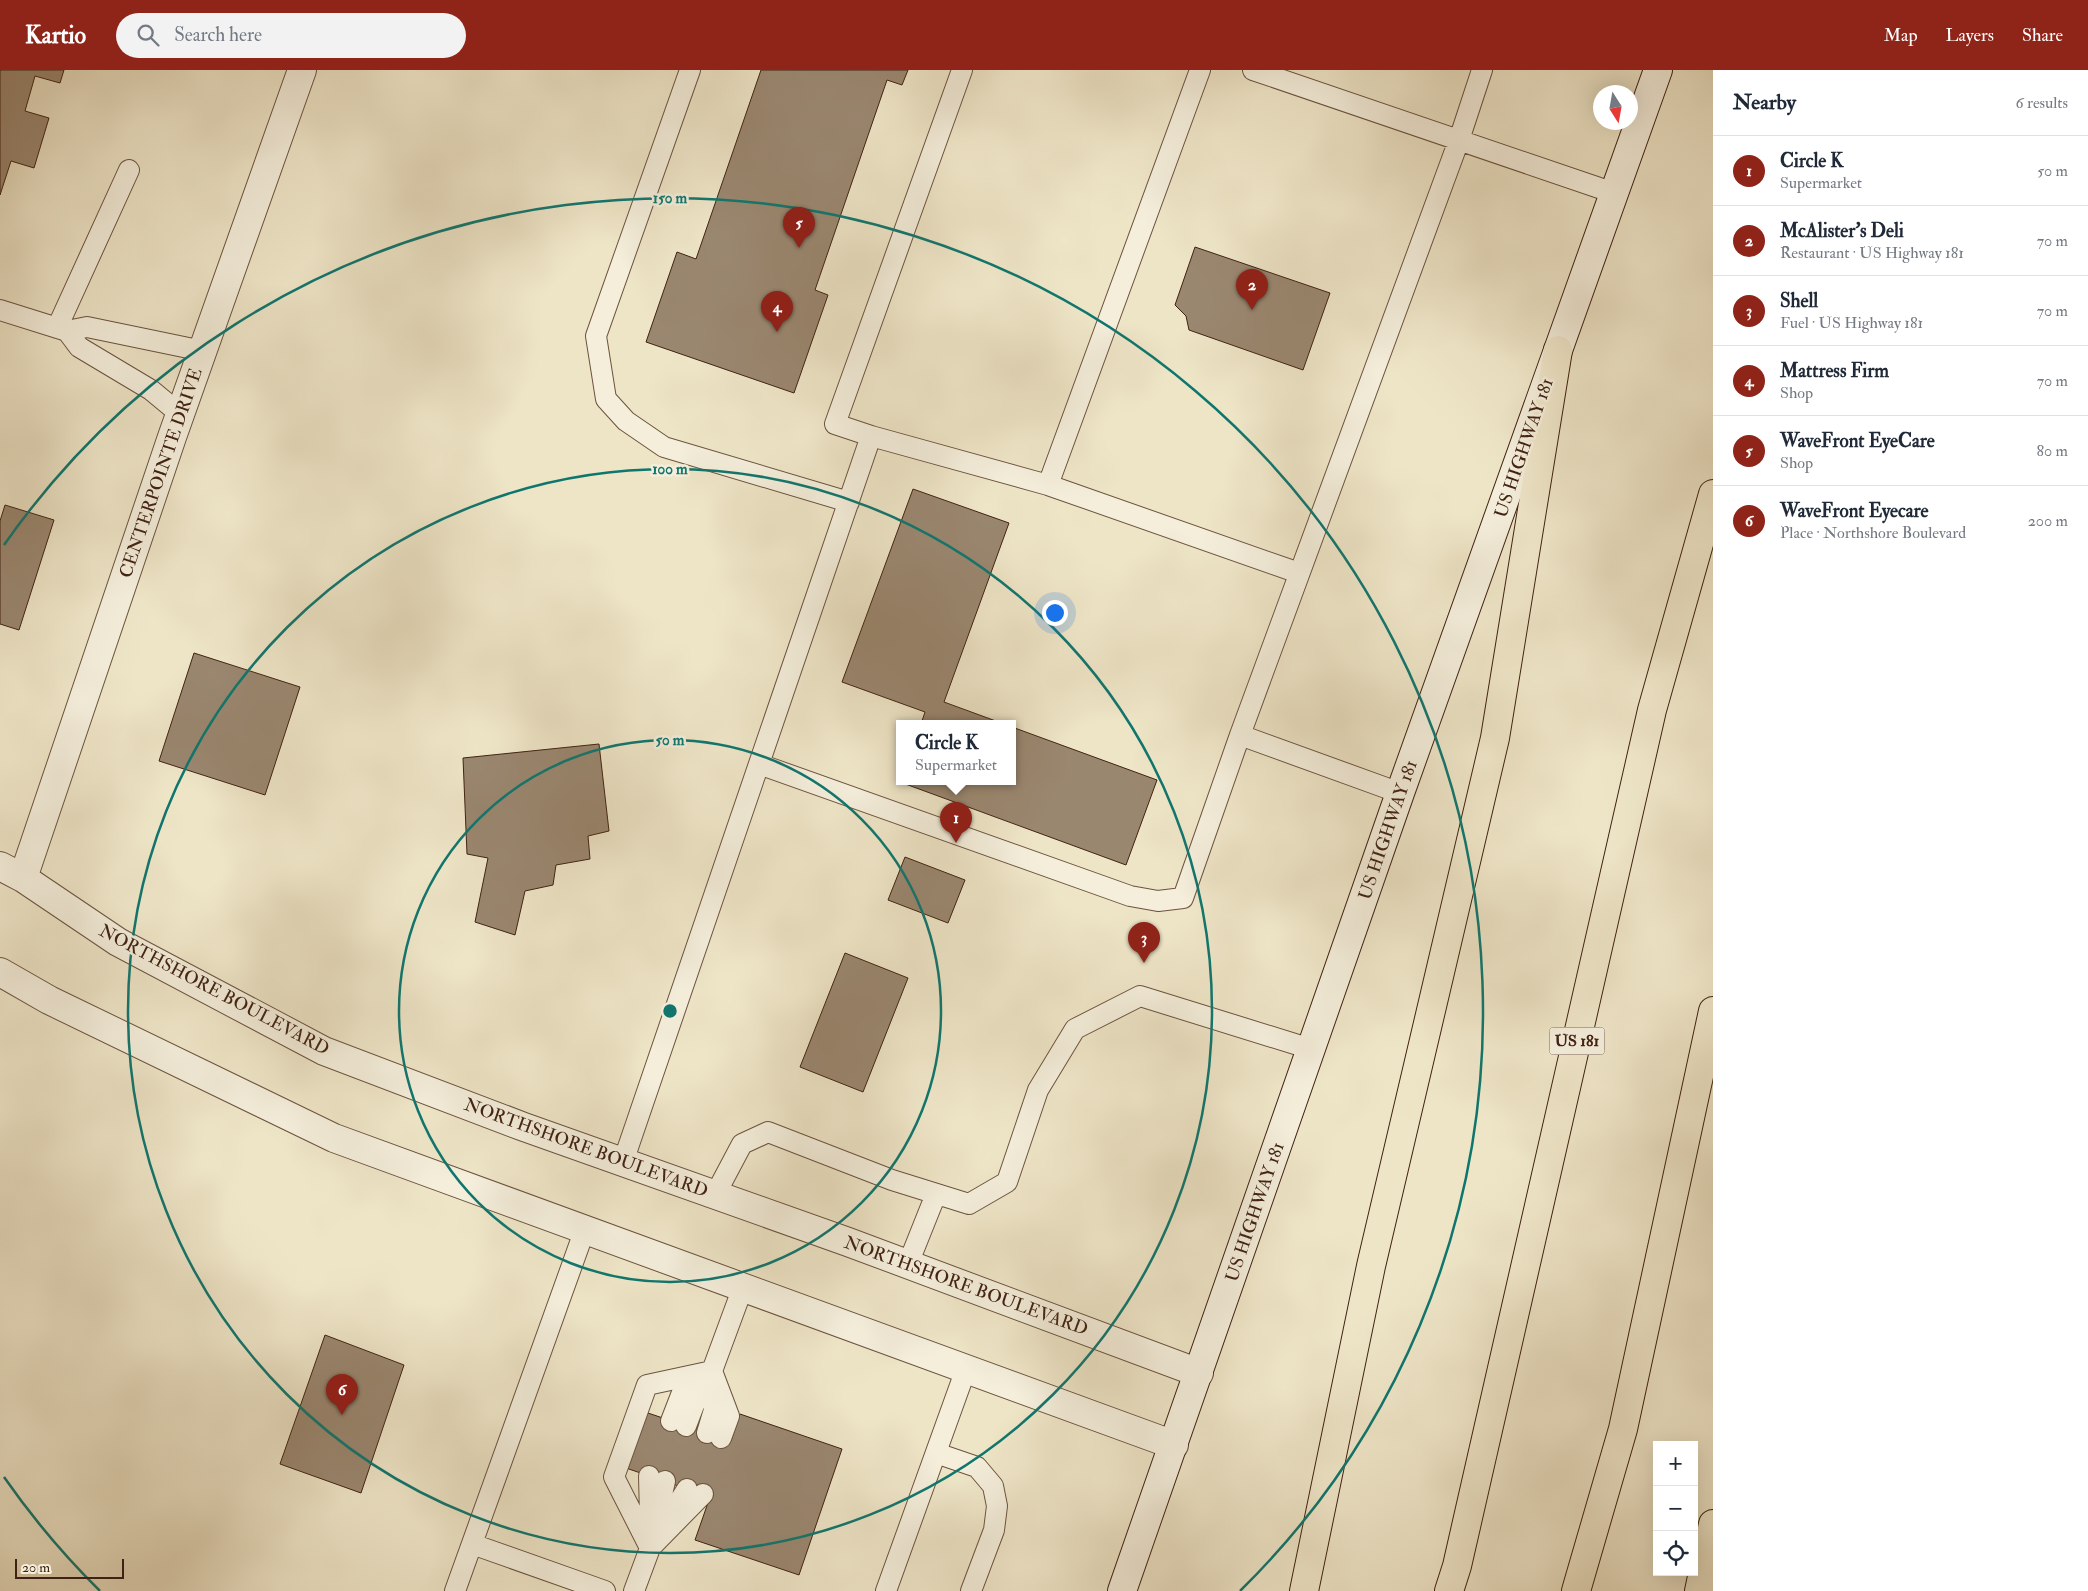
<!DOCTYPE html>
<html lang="en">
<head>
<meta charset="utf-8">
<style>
	body { margin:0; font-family:"IM FELL Double Pica",serif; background:#f2f2f3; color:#1f2937 }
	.controls { position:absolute; right:15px; bottom:15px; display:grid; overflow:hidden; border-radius:0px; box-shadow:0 5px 20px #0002 }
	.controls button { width:45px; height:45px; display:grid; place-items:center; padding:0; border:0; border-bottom:1px solid #e0e1e3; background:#fff; color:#1f2937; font:25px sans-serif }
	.compass { position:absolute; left:1593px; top:15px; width:45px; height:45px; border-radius:50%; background:#fff; box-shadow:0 5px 20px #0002; rotate:169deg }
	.scale { position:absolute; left:15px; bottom:12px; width:109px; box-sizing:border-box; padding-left:5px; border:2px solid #402212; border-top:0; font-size:14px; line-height:18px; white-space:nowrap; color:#402212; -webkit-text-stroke:4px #f4eedb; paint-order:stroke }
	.you { position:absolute; left:1054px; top:542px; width:18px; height:18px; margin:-12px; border:4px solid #fff; border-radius:50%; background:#1a73e8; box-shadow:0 0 0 8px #1a73e833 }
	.badge { display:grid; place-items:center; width:32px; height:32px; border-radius:50%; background:#8f2418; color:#fff; font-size:16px; font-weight:700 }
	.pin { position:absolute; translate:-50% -41px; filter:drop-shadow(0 1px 2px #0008) }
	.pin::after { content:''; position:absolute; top:26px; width:18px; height:15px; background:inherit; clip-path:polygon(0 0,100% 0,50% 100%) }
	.popup { position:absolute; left:896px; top:650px; width:120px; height:65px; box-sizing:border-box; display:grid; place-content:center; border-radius:0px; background:#fff; filter:drop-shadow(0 1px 4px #0005); font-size:16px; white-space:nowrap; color:#747a83 }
	.popup b { font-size:19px; color:#1f2937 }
	.popup::after { content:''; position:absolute; left:50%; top:100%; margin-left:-10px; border:10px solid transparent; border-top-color:#fff }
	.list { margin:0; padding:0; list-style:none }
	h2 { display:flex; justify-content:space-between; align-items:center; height:65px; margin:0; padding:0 20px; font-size:21px }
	h2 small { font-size:16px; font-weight:400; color:#747a83 }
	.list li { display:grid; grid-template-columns:32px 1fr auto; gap:15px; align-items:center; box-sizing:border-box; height:70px; padding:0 20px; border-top:1px solid #e0e1e3 }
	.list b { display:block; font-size:19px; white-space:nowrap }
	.list p { margin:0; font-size:16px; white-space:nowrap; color:#747a83 }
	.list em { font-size:16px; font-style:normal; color:#747a83 }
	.icon { flex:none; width:28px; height:28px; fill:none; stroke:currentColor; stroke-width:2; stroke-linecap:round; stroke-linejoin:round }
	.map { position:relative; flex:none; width:1713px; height:1521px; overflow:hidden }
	header { display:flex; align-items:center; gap:30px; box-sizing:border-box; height:70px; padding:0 25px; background:#8f2418; color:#fff }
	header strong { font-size:24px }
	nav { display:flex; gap:28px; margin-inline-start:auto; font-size:18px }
	.search { width:350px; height:45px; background:#f2f2f3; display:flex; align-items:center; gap:12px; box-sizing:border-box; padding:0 18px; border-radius:28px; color:#747a83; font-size:19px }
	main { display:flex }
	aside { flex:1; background:#fff }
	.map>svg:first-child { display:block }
	.building { fill:#9a8770; stroke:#402212 }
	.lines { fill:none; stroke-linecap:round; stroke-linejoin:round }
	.lane-casing { stroke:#6c533f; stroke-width:22 }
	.street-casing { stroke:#6c533f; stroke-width:30 }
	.secondary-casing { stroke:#402212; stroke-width:30 }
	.highway-casing { stroke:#402212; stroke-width:30 }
	.lane { stroke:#f4eedb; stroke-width:20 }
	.street { stroke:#f4eedb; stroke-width:28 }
	.secondary { stroke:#f4eedb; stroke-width:28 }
	.highway { stroke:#eee5c7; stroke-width:28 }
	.ring { fill:none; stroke:#0f766e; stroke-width:2.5 }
	.labels { text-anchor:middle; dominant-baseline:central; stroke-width:5; stroke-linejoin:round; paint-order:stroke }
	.shield { fill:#f4eedb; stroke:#765f4e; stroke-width:1 }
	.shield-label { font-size:16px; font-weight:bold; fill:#402212 }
	.street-label { font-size:18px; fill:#402212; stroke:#f4eedb }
	.centre { fill:#0f766e; stroke:#f4eedb; stroke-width:2.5 }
	.ring-label { font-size:15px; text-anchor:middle; font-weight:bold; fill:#0f766e; stroke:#f4eedb; stroke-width:5; stroke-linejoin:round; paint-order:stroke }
</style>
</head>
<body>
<header>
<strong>Kartio</strong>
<div class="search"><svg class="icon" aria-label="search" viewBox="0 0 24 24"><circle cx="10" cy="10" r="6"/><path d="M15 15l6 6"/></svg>Search here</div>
<nav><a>Map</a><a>Layers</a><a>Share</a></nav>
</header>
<main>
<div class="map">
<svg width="1713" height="1521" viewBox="0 0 1713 1521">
	<rect width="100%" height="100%" fill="#eee5c7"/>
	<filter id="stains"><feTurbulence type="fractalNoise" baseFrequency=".004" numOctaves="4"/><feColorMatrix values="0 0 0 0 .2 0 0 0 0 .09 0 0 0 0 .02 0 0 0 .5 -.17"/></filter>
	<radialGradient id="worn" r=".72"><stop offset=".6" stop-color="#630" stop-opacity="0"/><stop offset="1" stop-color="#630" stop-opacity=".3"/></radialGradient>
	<path class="building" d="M0,0H64L60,13L35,6L25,41L49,48L34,98L11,91L0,125Z
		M761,0H908L902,15L887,10L815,220L828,225L794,323L646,272L677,182L696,189Z
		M1195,177L1330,223L1303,300L1189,260L1186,246L1175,235Z
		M913,419L1009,453L944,632L1004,654H921L925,642L842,612Z
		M5,435L54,450L19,560L0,554V451Z
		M194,583L300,617L265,725L159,691Z
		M1012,657L1157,710L1126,795L900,712H1012Z
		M599,674L609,761L588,766L590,789L556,795L553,815L525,821L515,865L475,852L488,788L467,784L463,688Z
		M905,787L965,810L948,853L888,830Z
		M845,883L908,908L863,1022L800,997Z
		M325,1265L404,1295L361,1423L280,1394Z
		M645,1342L731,1371L740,1344L842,1379L799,1505L695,1470L710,1427L626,1398Z"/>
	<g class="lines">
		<g class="lane-casing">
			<path id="lane" d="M690,0L596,266L606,329L626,351L664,377L849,432
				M1200,0L1048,415L1299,503
				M1253,0L1614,123
				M0,240L67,261L87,257L203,281
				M57,258L129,100
				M67,261L79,277L151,320L180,344
				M871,366L835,354L962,0
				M759,694L1130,826L1158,831L1183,828L1240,665
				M1400,723L1240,665L1459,70L1482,0
				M623,1092L871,366L1048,415
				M715,1125L742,1074L768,1062L892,1110L969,1134L1007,1112L1038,1020L1075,959L1140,926L1311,979
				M908,1194L936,1124
				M712,1301L729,1346L721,1368
				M671,1351L683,1320L704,1306
				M686,1356L694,1335L712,1301L743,1217
				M707,1363L714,1340L713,1318
				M936,1383L977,1397L993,1416L997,1436L994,1460L971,1521
				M649,1406L650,1446
				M670,1446L687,1419
				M472,1474L605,1521
				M650,1478L614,1407L647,1315L712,1301
				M650,1478L703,1424
				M455,1521L585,1159
				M634,1521L650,1478L665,1411
				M886,1521L966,1299"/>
		</g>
		<g class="street-casing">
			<path id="street" d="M0,796L23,808L118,872L324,981L524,1057L848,1172L1199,1303
				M23,808L172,367L302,0
				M0,902L49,930L334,1068L1174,1375"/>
		</g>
		<g class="secondary-casing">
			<path id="secondary" d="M1122,1521L1400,723L1658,0"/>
		</g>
		<g class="highway-casing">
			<path id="highway" d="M1304,1521L1371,1196L1495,668L1558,280
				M1449,1521L1457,1496L1652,640L1713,424
				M1576,1521L1623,1359L1713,941
				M1699,1521L1713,1454"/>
		</g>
		<use href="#lane" class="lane"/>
		<use href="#street" class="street"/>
		<use href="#secondary" class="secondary"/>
		<use href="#highway" class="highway"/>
	</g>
	<g class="ring">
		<circle cx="670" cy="941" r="271"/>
		<circle cx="670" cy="941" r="542"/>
		<path d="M100 1521A813 813 0 0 1 4 1407M4 475A813 813 0 1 1 1240 1521"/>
	</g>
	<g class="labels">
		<rect class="shield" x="1549.5" y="957.5" width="55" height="27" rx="4"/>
		<g class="shield-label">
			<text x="1577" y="971">US 181</text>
		</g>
		<g class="street-label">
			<text transform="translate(1524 378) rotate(-71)">US HIGHWAY 181</text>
			<text transform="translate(161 403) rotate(-71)">CENTERPOINTE DRIVE</text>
			<text transform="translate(1388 760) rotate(-71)">US HIGHWAY 181</text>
			<text transform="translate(214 920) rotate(28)">NORTHSHORE BOULEVARD</text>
			<text transform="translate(586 1078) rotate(20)">NORTHSHORE BOULEVARD</text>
			<text transform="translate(1255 1142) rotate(-71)">US HIGHWAY 181</text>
			<text transform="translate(966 1216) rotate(20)">NORTHSHORE BOULEVARD</text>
		</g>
	</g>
	<circle cx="670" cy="941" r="8" class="centre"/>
	<g class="ring-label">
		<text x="670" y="133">150 m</text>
		<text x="670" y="404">100 m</text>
		<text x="670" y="675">50 m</text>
	</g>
	<rect width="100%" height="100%" filter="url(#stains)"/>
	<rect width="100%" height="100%" fill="url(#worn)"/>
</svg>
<div class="controls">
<button>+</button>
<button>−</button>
<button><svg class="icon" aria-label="locate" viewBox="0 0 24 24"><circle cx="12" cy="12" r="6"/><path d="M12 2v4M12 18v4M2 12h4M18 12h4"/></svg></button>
</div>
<svg class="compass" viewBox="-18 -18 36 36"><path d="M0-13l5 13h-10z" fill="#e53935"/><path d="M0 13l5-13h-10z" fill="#747a83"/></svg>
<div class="scale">20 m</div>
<div class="you"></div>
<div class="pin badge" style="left:956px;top:773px">1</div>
<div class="popup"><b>Circle K</b>Supermarket</div>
<div class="pin badge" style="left:1252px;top:240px">2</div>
<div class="pin badge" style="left:1144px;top:893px">3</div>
<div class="pin badge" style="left:777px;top:262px">4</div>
<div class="pin badge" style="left:799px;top:178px">5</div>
<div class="pin badge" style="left:342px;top:1345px">6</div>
</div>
<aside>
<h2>Nearby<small>6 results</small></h2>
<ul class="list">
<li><span class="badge">1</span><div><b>Circle K</b><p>Supermarket</p></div><em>50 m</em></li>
<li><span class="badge">2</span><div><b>McAlister's Deli</b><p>Restaurant · US Highway 181</p></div><em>70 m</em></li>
<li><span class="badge">3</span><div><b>Shell</b><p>Fuel · US Highway 181</p></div><em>70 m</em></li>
<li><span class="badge">4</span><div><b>Mattress Firm</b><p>Shop</p></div><em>70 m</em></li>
<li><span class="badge">5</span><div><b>WaveFront EyeCare</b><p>Shop</p></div><em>80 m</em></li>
<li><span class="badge">6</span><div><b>WaveFront Eyecare</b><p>Place · Northshore Boulevard</p></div><em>200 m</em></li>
</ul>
</aside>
</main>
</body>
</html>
